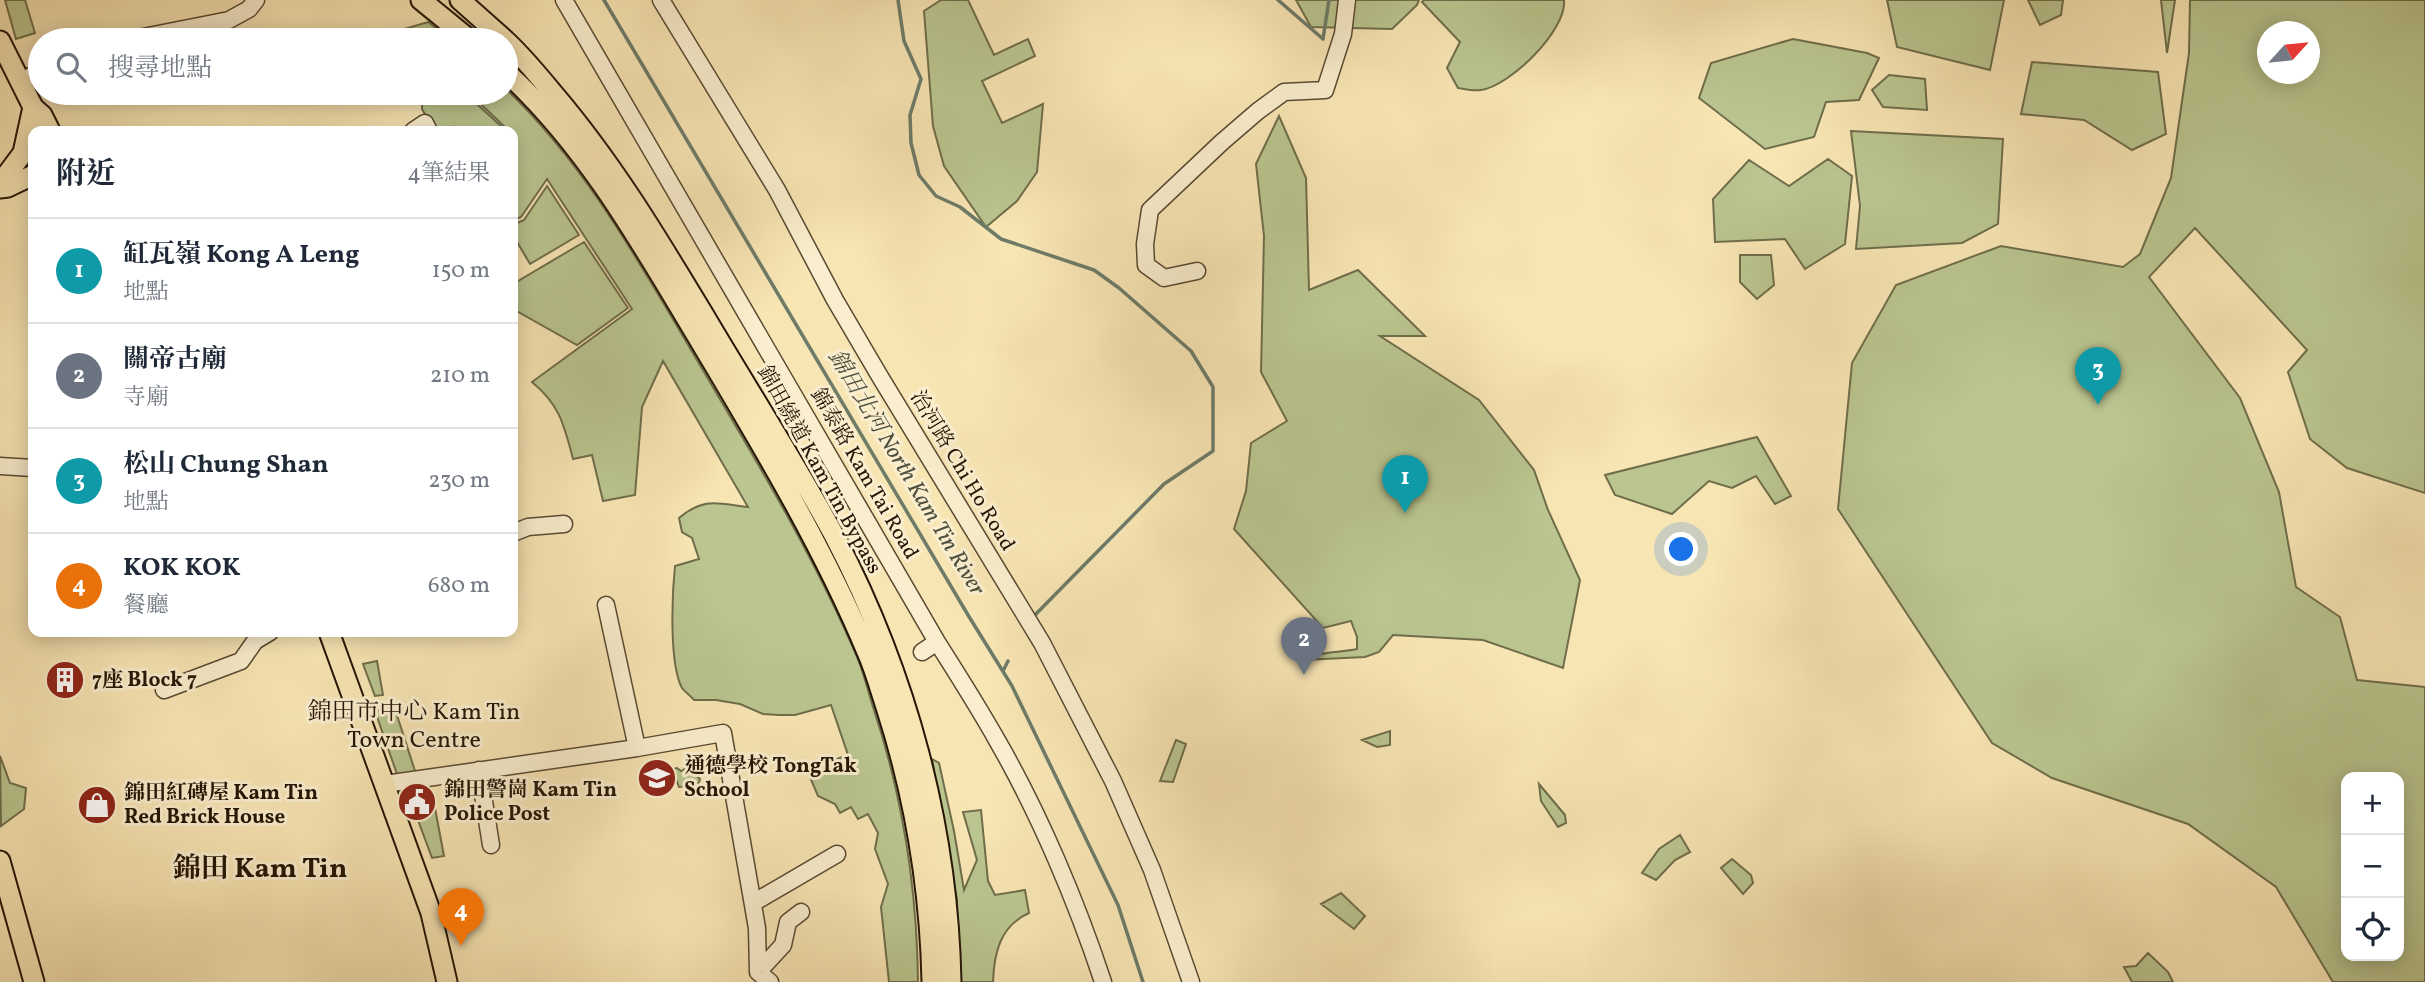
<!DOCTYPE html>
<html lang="zh-TW">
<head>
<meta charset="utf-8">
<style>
	body { margin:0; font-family:Vollkorn,"Noto Serif TC",serif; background:#f2f2f3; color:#1f2937 }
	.controls { position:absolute; right:21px; bottom:21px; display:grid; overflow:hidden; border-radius:14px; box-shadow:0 4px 18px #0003 }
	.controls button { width:63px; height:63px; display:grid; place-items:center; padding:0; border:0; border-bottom:2px solid #e0e1e3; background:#fff; color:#1f2937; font:35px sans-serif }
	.compass { position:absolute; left:2257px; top:21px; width:63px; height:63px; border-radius:50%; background:#fff; box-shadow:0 4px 18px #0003; rotate:63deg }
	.you { position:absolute; left:1682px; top:550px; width:24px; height:24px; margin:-18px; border:5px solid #fff; border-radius:50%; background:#1a73e8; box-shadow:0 0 0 10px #1a73e833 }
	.badge { display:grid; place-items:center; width:46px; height:46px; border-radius:50%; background:#1a73e8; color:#fff; font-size:23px; font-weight:700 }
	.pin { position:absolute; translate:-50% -58px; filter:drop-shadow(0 2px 4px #0008) }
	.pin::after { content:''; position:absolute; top:37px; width:24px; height:21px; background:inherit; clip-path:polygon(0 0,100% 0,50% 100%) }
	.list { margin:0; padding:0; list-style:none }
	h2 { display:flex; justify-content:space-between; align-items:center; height:91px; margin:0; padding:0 28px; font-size:30px }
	h2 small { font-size:23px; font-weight:400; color:#747a83 }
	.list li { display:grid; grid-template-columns:46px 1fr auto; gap:21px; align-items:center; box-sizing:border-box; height:105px; padding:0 28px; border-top:2px solid #e0e1e3 }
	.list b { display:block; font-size:26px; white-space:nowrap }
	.list p { margin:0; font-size:23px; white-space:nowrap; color:#747a83 }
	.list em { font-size:23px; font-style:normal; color:#747a83 }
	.icon { flex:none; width:38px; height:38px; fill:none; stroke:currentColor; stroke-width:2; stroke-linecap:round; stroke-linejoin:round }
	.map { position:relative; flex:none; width:2425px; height:982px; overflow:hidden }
	.search { position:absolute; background:#fff; box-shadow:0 4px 18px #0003; left:28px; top:28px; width:490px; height:77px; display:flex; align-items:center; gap:18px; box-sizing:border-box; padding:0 24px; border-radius:38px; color:#747a83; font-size:26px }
	.panel { position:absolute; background:#fff; box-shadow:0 4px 18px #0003; left:28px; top:126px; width:490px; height:511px; border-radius:14px }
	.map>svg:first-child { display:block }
	.green { fill:#bac58f; stroke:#6f6d4a; stroke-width:2; fill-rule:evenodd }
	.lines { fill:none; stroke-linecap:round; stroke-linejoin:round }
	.stream { stroke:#6d7b68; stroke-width:3.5 }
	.minor-casing { stroke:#594931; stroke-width:19 }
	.major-casing { stroke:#241505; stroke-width:23 }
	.minor { stroke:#faeece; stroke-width:16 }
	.major { stroke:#f8e5b4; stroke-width:19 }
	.labels { text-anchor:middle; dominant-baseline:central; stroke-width:6; stroke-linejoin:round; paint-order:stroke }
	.street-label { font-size:21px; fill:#241505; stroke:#faeece }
	.poi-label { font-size:21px; font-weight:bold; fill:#241505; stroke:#faeece; text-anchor:start }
	.water-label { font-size:23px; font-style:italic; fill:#4f503f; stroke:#faeece }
	.quarter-label { font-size:24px; fill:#241505; stroke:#faeece }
	.district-label { font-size:28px; font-weight:bold; fill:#241505; stroke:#faeece }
</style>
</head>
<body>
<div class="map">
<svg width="2425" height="982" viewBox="0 0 2425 982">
	<rect width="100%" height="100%" fill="#f8e5b4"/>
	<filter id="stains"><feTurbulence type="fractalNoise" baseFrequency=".00286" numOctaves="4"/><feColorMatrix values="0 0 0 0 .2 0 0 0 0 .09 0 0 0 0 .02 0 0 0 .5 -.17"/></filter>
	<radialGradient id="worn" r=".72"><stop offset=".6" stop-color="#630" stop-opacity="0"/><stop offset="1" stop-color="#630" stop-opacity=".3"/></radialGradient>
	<path class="green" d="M5,0H25L35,33L16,39Z
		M941,0H968L994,55L1028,39L1035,56L982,81L1002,123L1043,104L1037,172L1017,201L986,227L944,166L933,126L924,11Z
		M1296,0H1419L1417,5L1392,29L1311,27Z
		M1424,0H1564C1567,30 1510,86 1481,90C1474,91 1465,89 1458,88L1447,68L1460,42L1422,2Z
		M1887,0H2004L1990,70L1897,47Z
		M2028,0H2063L2061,15L2040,25Z
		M2161,0H2175L2167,53Z
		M2190,0H2425V493L2347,468L2310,439L2288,372L2307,350L2195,228L2149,277L2240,398L2279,492L2296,587L2340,617L2357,680L2425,687V982H2333L2276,887L2188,824L2052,778L1992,743L1838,509L1852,363L1896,285L2001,246L2123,267L2140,254L2171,178L2189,53ZM2268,32H2310V74H2268ZM2399,777V956H2346V777Z
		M428,22L451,40H412L401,30Z
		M1793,39L1867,53L1879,58L1859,100L1826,102L1814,137L1765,149L1699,98L1711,63Z
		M2032,62L2158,72L2166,134L2132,150L2084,120L2021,114Z
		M1889,75L1925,79L1927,110L1883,107L1872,90Z
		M506,89C585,164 639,262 694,355C752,454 812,551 857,657C864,673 868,691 873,707C903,797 917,888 918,982H889L881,907L888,884L875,849L878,833L868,814L858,819L851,807L840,813L835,804L818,796L807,770L848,755L831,705L795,715H779L763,714L740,704L716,700H694C691,696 685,692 682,688C669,664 672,594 675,566L699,559L692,538L682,532L679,518C705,496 719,504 748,507L663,361L642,407L635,495L603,501L592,455L573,459C564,425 560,405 532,382L632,309L547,179L521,217L513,221V157L515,153L513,131H507L505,127L469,93H506Z
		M422,93H465L503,128C484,134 475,129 457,127C450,126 441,129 434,131L422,109Z
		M1279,116L1306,178L1309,290L1358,270L1425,336H1380L1479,400L1534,470L1548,510L1580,580L1563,668L1483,640L1393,635L1379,652L1365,657L1303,660C1320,651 1338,653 1357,649V637L1351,621L1323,628L1234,529L1246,491L1251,443L1287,421L1261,372L1264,236L1256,164Z
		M1851,131L2003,139L1998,224L1962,243L1856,249L1860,206Z
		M1828,159L1852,176L1845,244L1805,269L1785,239L1715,242L1713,199L1749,160L1789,186Z
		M547,186L579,235L530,264L513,235V225L524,220Z
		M584,242L628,308L577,345L513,309V284Z
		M1740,255H1771L1774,285L1757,299L1740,282Z
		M1757,437L1791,496L1775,504L1756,476L1732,488L1709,481L1672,514L1615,495L1605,475Z
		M377,661L383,695L375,696L363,664Z
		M394,706L416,774L398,777L375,711Z
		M1390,731V745L1377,747L1362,740Z
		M1176,740L1186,744L1173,782L1160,781Z
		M0,756L10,783L26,788L24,809L1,826Z
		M932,759L939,763L954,831L964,890L977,860L963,812L981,810L988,881L995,895L1025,890L1029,913C1000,926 994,953 993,982H959L957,900Z
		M688,767L694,769L693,773L700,779L698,785L679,787L672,769L677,768L681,771Z
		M1539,784L1565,815L1566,823L1558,827L1541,801Z
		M434,803L444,856L432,858L415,812Z
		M1680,835L1690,852L1675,860L1656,880L1642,873L1659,849Z
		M1732,859L1751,875L1753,883L1743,894L1721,868Z
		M1341,893L1365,916L1354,929L1321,904Z
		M2148,953L2168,972L2173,982H2132L2124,967L2136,966Z"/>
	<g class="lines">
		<path class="stream" d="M604,0L968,615L1012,686L1118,905L1143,982
			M898,0L904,41L921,79L910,115L911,143L919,175L936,196L960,207L1001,239L1094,270L1119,288L1191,351L1213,387V451L1164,484L1031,619
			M1278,0L1323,39
			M1323,39L1329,0
			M1003,671L1008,661"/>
		<g class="minor-casing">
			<path id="minor" d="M564,0L937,642C958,675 979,708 998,742C1040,815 1077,903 1103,982
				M661,0L777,190L835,300L879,375L1042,643L1113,781L1152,870L1191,982
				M128,40L229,20L249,9L256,0
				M20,83L40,70
				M413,131L425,123L429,131
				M1197,271L1164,278L1146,265L1145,244L1150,210L1222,142L1258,111L1284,92L1325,90L1343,34L1347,0
				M0,466L33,468
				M513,533L528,527L564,524
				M606,605L637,748
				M922,652L937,642
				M164,690L241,661L255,641L270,632
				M479,770L491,845
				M385,784L637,748L723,733L757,928L758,972L770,982
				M753,903L837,854
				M758,972L783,945L788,922L801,912"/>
		</g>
		<g class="major-casing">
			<path id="major" d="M421,0L470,40
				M460,0L505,40
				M0,41L33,107L42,115L50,131
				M506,41C523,57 538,75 552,92C612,162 658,239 705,317C748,390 795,462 835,537C907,675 948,827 951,982
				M506,72C587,146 641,243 697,336C758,439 821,542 867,652C875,670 880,689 886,707C915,797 930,888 932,982
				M8,173L23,153L33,107
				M0,188L8,187L33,175
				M329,632L431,913L447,982
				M0,861L34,982"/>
		</g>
		<use href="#minor" class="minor"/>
		<use href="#major" class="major"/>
	</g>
	<defs>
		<g id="building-disc" transform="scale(2.0125)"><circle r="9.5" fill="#8f2418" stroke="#faeece"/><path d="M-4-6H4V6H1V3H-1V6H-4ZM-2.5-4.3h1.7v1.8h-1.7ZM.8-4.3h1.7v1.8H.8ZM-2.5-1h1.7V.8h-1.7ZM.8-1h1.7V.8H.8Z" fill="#fff"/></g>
		<g id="school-disc" transform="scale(2.0125)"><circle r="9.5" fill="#8f2418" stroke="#faeece"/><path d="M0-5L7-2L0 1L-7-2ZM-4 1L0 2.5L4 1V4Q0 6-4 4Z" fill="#fff"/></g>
		<g id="civic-disc" transform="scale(2.0125)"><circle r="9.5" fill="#8f2418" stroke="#faeece"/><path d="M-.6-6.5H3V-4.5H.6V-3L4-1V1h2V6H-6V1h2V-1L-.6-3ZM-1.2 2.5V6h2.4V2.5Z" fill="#fff"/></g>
		<g id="shop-disc" transform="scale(2.0125)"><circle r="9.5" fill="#8f2418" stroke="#faeece"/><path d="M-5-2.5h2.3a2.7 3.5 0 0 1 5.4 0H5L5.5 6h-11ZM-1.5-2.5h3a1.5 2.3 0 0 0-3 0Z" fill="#fff"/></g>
	</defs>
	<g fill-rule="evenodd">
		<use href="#building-disc" x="65" y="680"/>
		<use href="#school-disc" x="657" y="778"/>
		<use href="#civic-disc" x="417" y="802"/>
		<use href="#shop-disc" x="97" y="805"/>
	</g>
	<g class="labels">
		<g class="street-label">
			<text transform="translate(819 470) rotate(61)">錦田繞道 Kam Tin Bypass</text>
			<text transform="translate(962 471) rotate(59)">治河路 Chi Ho Road</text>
			<text transform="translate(864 474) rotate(60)">錦泰路 Kam Tai Road</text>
		</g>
		<g class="poi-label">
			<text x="92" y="680">7座 Block 7</text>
			<text x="684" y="766">通德學校 TongTak<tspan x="684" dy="24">School</tspan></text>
			<text x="444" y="790">錦田警崗 Kam Tin<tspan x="444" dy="24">Police Post</tspan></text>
			<text x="124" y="793">錦田紅磚屋 Kam Tin<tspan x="124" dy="24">Red Brick House</tspan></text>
		</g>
		<g class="water-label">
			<text transform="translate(906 473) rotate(59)">錦田北河 North Kam Tin River</text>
		</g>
		<g class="quarter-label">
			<text x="414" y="713">錦田市中心 Kam Tin<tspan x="414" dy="28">Town Centre</tspan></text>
		</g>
		<g class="district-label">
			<text x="260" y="869">錦田 Kam Tin</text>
		</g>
	</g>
	<rect width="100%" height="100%" filter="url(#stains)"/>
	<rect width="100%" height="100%" fill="url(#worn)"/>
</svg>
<div class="controls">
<button>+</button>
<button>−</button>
<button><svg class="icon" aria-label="locate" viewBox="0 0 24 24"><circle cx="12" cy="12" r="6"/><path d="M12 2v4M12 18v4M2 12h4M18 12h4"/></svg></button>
</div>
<svg class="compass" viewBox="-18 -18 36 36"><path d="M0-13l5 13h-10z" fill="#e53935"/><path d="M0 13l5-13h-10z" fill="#747a83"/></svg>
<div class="you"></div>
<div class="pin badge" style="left:1405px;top:513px;background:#0f9aa8">1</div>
<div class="pin badge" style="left:1304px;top:675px;background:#6b7280">2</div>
<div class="pin badge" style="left:2098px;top:405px;background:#0f9aa8">3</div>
<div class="pin badge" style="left:461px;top:946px;background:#e8710a">4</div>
<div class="search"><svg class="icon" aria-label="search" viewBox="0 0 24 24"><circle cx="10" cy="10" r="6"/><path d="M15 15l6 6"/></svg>搜尋地點</div>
<section class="panel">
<h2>附近<small>4筆結果</small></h2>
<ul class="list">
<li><span class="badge" style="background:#0f9aa8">1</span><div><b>缸瓦嶺 Kong A Leng</b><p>地點</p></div><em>150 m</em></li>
<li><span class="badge" style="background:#6b7280">2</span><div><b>關帝古廟</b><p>寺廟</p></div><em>210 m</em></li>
<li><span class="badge" style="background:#0f9aa8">3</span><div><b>松山 Chung Shan</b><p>地點</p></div><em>230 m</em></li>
<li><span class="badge" style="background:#e8710a">4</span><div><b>KOK KOK</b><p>餐廳</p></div><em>680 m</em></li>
</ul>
</section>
</div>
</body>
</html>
